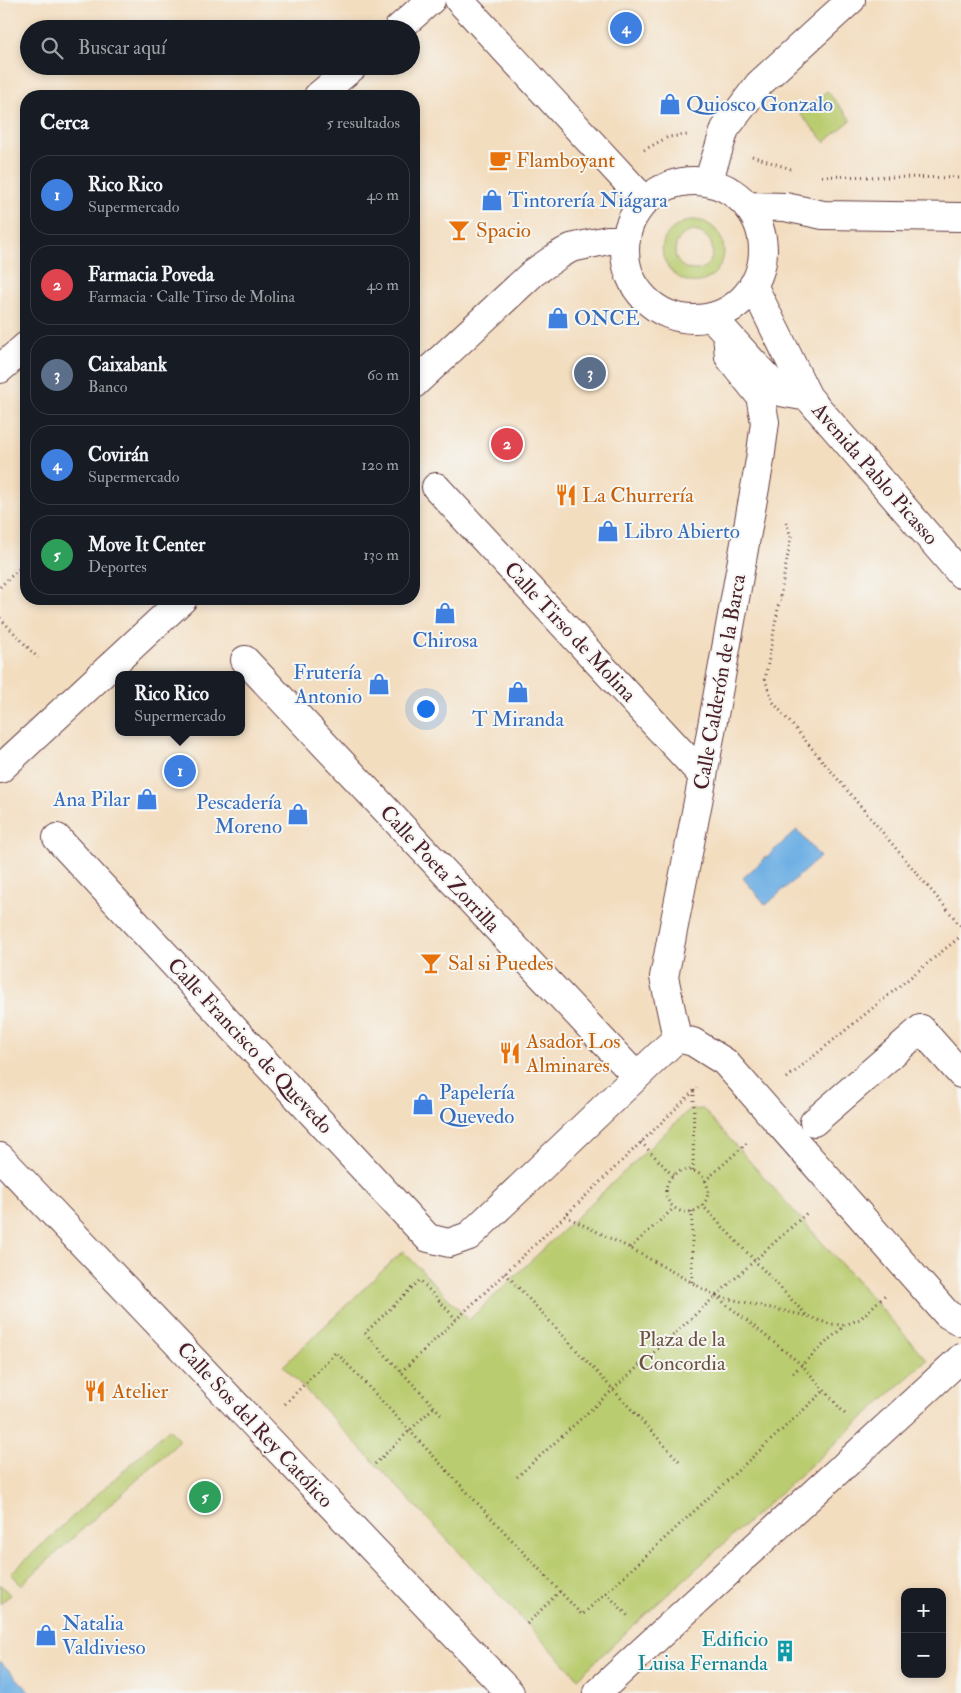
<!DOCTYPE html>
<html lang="es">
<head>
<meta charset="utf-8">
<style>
	body { margin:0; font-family:"IM FELL Double Pica",serif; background:#20242c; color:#f1f3f6 }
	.controls { position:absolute; right:15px; bottom:15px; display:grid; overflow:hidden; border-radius:10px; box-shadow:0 2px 8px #0003 }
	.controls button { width:45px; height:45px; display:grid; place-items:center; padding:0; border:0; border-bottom:1px solid #363941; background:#171b24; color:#f1f3f6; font:25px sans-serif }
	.you { position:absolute; left:425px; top:708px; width:18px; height:18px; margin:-12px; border:4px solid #fff; border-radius:50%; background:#1a73e8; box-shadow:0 0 0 8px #1a73e833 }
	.badge { display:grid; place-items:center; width:32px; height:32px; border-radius:50%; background:#d690ce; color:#fff; font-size:16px; font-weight:700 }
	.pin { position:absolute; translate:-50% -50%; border:2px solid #fff; box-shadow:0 1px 5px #0006 }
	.popup { position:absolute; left:115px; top:671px; width:130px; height:65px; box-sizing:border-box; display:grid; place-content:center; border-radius:10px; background:#171b24; filter:drop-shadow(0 1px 4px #0005); font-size:16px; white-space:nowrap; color:#9ea1a6 }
	.popup b { font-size:19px; color:#f1f3f6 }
	.popup::after { content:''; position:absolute; left:50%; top:100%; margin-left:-10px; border:10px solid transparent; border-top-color:#171b24 }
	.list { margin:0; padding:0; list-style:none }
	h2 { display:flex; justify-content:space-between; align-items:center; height:65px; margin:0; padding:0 20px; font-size:21px }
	h2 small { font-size:16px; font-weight:400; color:#9ea1a6 }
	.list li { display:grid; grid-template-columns:32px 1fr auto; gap:15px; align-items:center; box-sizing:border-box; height:80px; margin:0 10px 10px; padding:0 10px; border:1px solid #363941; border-radius:20px }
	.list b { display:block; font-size:19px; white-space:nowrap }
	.list p { margin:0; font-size:16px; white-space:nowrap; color:#9ea1a6 }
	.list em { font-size:16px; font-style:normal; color:#9ea1a6 }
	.icon { flex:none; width:28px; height:28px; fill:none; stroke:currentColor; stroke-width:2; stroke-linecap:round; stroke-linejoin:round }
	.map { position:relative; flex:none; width:961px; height:1693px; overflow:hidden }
	.search { position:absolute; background:#171b24; box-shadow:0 2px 8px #0003; left:20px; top:20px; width:400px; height:55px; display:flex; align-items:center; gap:12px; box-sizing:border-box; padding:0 18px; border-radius:28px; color:#9ea1a6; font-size:19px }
	.panel { position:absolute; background:#171b24; box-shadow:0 2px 8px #0003; left:20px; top:90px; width:400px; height:515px; border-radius:20px }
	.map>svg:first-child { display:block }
	.green { fill:#bacc6f; stroke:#82764d; fill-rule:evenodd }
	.water { fill:#70b0e4; stroke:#5d6888 }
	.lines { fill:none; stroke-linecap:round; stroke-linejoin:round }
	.pedestrian-casing { stroke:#633c41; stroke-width:30 }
	.minor-casing { stroke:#633c41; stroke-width:30 }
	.tertiary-casing { stroke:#633c41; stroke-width:30 }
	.secondary-casing { stroke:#633c41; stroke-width:30 }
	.path { stroke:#633c41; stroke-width:3; stroke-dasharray:1 4; stroke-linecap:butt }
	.pedestrian { stroke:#fff; stroke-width:28 }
	.minor { stroke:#fff; stroke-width:28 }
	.tertiary { stroke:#fff; stroke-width:28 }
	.secondary { stroke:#fff; stroke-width:28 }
	.labels { text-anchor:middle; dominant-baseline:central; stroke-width:4; stroke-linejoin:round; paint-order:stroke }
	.shop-label { font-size:21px; fill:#366cbe; stroke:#f6f6f2; text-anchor:start }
	.food-label { font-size:21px; fill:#c56008; stroke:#f6f6f2; text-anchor:start }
	.street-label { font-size:21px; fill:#4a1f2b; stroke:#f6f6f2 }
	.park-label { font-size:21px; fill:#6c533f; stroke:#f6f6f2 }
	.culture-label { font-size:21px; fill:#0d838f; stroke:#f6f6f2; text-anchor:end }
</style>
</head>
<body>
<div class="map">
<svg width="961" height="1693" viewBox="0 0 961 1693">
	<rect width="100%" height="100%" fill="#f6f6f2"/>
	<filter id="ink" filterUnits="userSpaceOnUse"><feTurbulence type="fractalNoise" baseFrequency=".02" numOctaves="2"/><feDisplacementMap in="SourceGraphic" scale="10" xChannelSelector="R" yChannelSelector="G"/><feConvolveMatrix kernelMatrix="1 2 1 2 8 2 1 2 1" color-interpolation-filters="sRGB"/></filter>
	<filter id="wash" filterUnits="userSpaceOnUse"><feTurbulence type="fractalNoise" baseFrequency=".0096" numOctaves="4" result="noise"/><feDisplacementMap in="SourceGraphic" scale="20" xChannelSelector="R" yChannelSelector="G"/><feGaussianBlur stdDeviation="1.12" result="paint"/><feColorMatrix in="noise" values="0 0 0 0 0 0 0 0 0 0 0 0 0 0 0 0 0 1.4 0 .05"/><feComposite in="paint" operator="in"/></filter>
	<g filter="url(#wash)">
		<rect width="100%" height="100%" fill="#f3ddbf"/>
		<path class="green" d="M827,91L851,120L825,142L800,114Z
			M690,220C696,220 703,220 708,224C722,231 728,250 721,264C693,317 624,241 690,220ZM693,231C721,234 717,272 693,270C669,268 669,235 693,231Z
			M703,1109L927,1360L635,1624L578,1678L283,1366L403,1251L469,1320L689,1110Z
			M169,1429L180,1441L21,1585L11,1573Z
			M0,1584L10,1595L0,1604Z"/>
		<path class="water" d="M797,830L820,857L766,905L743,878Z
			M0,1661L31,1693H0Z"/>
	</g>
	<g filter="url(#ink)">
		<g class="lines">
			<g class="pedestrian-casing">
				<path id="pedestrian" d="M814,1122L921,1029
					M845,1465L961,1358
					M745,1556L839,1470
					M597,1693L739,1562"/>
			</g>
			<g class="minor-casing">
				<path id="minor" d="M436,487L703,776
					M245,660L636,1076
					M57,838L428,1238L449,1243L469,1236L677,1038
					M921,1029L961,1074
					M677,1038L664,977L703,776L760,460L765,422L760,396L729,357L727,334
					M677,1038L693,1042L725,1062L947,1314L961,1322"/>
			</g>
			<g class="tertiary-casing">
				<path id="tertiary" d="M398,29L431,0
					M318,96L354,66
					M708,182L725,129L759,84L851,0
					M0,369L26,346
					M0,1157L510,1693"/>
			</g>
			<g class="secondary-casing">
				<path id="secondary" d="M459,0L645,201
					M625 250a69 69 0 1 1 138 0a69 69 0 1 1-138 0Z
					M747,206L785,207L823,215L961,217
					M753,285L808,397L961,574
					M712,317L780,392L808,397
					M414,384L533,273L559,255L571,248L608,240H626
					M0,769L183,599"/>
			</g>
			<path class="path" d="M644,150L668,137L687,135
				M752,156L794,170
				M822,176L961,178
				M786,522L791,537L765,680L773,702L961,926
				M0,587L26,562
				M0,618L38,658
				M787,1078L961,936
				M641,1142L673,1176
				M666 1191a21 21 0 1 1 42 0a21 21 0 1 1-42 0Z
				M693,1171L694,1090
				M705,1181L748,1142
				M702,1205L807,1316
				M565,1216L630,1248L716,1296L802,1365L846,1415
				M630,1248L674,1208
				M505,1273L680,1462
				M692,1282V1211
				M716,1296L807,1316L829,1324L844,1325
				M401,1372L565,1216L697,1088
				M793,1373L845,1325L860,1319L885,1295
				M285,1404L336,1352L582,1615L825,1390
				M441,1414L365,1333L420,1280L456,1319
				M375,1464L434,1407
				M517,1477L809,1211
				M606,1593L628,1616
				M527,1624L560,1591"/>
			<use href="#pedestrian" class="pedestrian"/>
			<use href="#minor" class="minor"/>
			<use href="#tertiary" class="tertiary"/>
			<use href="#secondary" class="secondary"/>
		</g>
	</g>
	<defs>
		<g id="shop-bare" transform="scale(1.725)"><path d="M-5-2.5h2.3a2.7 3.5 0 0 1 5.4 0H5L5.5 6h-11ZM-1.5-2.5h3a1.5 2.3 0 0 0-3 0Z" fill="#3f7fe0" stroke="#f6f6f2" stroke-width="2.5" paint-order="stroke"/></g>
		<g id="cafe-bare" transform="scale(1.725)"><path d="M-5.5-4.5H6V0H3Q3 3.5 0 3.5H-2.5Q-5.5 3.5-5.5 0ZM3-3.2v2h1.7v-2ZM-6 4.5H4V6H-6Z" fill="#e8710a" stroke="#f6f6f2" stroke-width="2.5" paint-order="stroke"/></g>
		<g id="bar-bare" transform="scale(1.725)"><path d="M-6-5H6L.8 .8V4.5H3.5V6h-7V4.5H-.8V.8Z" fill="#e8710a" stroke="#f6f6f2" stroke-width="2.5" paint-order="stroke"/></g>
		<g id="restaurant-bare" transform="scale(1.725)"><path d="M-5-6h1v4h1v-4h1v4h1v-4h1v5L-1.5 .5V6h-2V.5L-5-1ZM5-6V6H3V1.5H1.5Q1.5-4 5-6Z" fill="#e8710a" stroke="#f6f6f2" stroke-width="2.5" paint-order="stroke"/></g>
		<g id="building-bare" transform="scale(1.725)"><path d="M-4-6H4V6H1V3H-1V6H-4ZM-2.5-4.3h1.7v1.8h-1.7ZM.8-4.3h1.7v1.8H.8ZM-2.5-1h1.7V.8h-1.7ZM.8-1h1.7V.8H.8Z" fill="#0f9aa8" stroke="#f6f6f2" stroke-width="2.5" paint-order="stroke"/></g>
	</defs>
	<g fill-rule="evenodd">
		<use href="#shop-bare" x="670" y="104"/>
		<use href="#cafe-bare" x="500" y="160"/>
		<use href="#shop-bare" x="492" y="200"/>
		<use href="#bar-bare" x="459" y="230"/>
		<use href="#shop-bare" x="558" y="318"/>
		<use href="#restaurant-bare" x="566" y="495"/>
		<use href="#shop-bare" x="608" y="531"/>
		<use href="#shop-bare" x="445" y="613"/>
		<use href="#shop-bare" x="379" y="684"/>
		<use href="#shop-bare" x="518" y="692"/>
		<use href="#shop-bare" x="147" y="799"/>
		<use href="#shop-bare" x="298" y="814"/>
		<use href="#bar-bare" x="431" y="963"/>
		<use href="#restaurant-bare" x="510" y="1053"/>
		<use href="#shop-bare" x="423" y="1104"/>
		<use href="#restaurant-bare" x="95" y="1391"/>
		<use href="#shop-bare" x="46" y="1635"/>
		<use href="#building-bare" x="785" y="1651"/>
	</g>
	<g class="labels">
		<g class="shop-label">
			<text x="686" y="104">Quiosco Gonzalo</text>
			<text x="508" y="200">Tintorería Niágara</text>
			<text x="574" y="318">ONCE</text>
			<text x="624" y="531">Libro Abierto</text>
			<text x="445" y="640" text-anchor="middle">Chirosa</text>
			<text x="362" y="672" text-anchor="end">Frutería<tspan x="362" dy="24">Antonio</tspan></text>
			<text x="518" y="719" text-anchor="middle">T Miranda</text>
			<text x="130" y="799" text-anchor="end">Ana Pilar</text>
			<text x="282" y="802" text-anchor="end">Pescadería<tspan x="282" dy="24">Moreno</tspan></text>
			<text x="439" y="1092">Papelería<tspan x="439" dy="24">Quevedo</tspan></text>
			<text x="62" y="1623">Natalia<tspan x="62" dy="24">Valdivieso</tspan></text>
		</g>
		<g class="food-label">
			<text x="516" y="160">Flamboyant</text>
			<text x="476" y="230">Spacio</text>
			<text x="582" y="495">La Churrería</text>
			<text x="448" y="963">Sal si Puedes</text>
			<text x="526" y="1041">Asador Los<tspan x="526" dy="24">Alminares</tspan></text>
			<text x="112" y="1391">Atelier</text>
		</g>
		<g class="street-label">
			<text transform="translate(875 474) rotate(49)">Avenida Pablo Picasso</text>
			<text transform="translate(570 632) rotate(47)">Calle Tirso de Molina</text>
			<text transform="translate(720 682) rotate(-80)">Calle Calderón de la Barca</text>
			<text transform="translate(440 869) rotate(47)">Calle Poeta Zorrilla</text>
			<text transform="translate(250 1046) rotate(47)">Calle Francisco de Quevedo</text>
			<text transform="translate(255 1425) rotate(47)">Calle Sos del Rey Católico</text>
		</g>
		<g class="park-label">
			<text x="682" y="1339">Plaza de la<tspan x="682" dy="24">Concordia</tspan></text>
		</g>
		<g class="culture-label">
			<text x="768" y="1639">Edificio<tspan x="768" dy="24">Luisa Fernanda</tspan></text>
		</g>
	</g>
</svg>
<div class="controls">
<button>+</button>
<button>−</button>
</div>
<div class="you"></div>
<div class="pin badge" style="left:180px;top:771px;background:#3f7fe0">1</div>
<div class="popup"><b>Rico Rico</b>Supermercado</div>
<div class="pin badge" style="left:507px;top:444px;background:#e0444e">2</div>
<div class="pin badge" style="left:590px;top:373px;background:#5c6f8a">3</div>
<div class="pin badge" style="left:626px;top:28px;background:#3f7fe0">4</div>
<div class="pin badge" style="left:205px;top:1497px;background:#2e9e5b">5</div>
<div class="search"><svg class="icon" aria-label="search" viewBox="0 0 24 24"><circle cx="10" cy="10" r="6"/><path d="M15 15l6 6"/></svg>Buscar aquí</div>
<section class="panel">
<h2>Cerca<small>5 resultados</small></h2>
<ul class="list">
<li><span class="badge" style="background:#3f7fe0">1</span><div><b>Rico Rico</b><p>Supermercado</p></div><em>40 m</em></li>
<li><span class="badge" style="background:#e0444e">2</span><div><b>Farmacia Poveda</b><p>Farmacia · Calle Tirso de Molina</p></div><em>40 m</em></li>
<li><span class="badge" style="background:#5c6f8a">3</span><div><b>Caixabank</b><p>Banco</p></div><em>60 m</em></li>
<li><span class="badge" style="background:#3f7fe0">4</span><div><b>Covirán</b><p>Supermercado</p></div><em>120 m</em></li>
<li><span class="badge" style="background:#2e9e5b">5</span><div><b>Move It Center</b><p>Deportes</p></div><em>130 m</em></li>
</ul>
</section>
</div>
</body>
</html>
